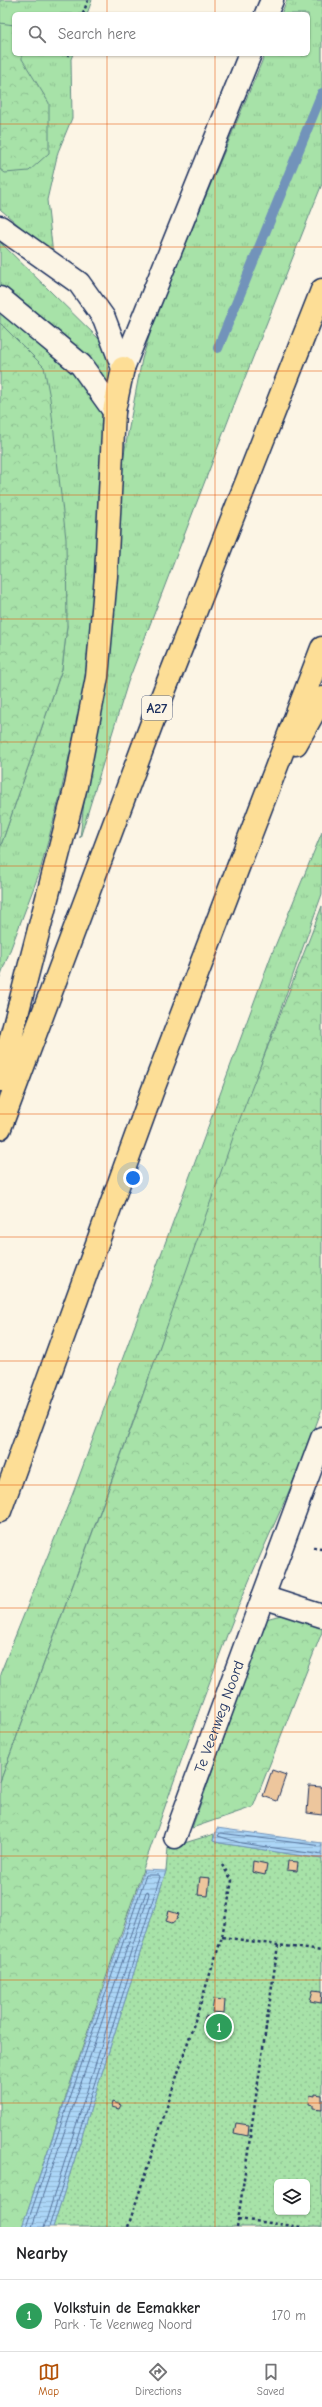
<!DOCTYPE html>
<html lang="en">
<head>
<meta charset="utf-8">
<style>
	body { margin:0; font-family:"Comic Neue",sans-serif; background:#f6f6f6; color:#202124 }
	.controls { position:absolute; right:12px; bottom:12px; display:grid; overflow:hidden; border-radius:6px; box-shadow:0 1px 3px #0004 }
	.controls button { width:36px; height:36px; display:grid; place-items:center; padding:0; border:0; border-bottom:1px solid #e0e0e0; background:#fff; color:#202124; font:20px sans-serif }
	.you { position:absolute; left:133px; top:1178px; width:14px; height:14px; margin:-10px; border:3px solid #fff; border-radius:50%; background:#1a73e8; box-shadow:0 0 0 6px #1a73e833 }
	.badge { display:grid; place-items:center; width:26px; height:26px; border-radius:50%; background:#b45309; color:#fff; font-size:13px; font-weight:700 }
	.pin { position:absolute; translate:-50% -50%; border:2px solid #fff; box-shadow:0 1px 4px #0006 }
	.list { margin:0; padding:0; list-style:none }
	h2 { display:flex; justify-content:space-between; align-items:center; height:52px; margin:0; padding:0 16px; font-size:17px }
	h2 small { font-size:13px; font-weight:400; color:#757577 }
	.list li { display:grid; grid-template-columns:26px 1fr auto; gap:12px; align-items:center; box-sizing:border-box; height:72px; padding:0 16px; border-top:1px solid #e0e0e0 }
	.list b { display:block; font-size:15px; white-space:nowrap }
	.list p { margin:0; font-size:13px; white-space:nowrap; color:#757577 }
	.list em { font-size:13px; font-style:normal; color:#757577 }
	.icon { flex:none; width:22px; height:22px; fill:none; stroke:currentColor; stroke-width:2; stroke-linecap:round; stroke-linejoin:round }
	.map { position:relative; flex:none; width:322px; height:2227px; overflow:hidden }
	.search { position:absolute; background:#fff; box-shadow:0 1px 3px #0004; left:12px; right:12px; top:12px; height:44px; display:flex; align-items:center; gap:10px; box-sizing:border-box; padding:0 14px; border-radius:6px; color:#757577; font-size:15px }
	.sheet { height:124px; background:#fff }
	nav { display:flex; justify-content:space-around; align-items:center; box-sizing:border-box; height:56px; border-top:1px solid #e0e0e0; background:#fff; font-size:11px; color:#757577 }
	nav a { display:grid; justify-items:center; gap:2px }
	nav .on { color:#b45309 }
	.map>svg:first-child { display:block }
	.grass { fill:url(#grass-tufts); stroke:#618883 }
	.forest { fill:url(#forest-crowns); stroke:#618883 }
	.park { fill:url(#park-dots); stroke:#618883; fill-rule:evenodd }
	.water { fill:url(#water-rules); stroke:#7293ba }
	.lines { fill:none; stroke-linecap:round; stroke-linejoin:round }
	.shore { stroke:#55729b; stroke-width:1 }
	.stream { stroke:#7293ba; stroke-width:10 }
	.building { fill:#edc69d; stroke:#1b2f5e }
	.minor-casing { stroke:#1b2f5e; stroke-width:25 }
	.highway-casing { stroke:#1b2f5e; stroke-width:25 }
	.path { stroke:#1b2f5e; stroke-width:2.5; stroke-dasharray:3 3; stroke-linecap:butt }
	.minor { stroke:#fcf5e5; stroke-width:22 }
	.highway { stroke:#fdde96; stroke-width:22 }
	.grid { fill:none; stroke:#e8590c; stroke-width:1; stroke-opacity:0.55 }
	.labels { text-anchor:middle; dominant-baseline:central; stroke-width:3.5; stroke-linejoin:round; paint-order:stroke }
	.shield { fill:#fcf5e5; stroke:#5e6a86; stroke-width:1 }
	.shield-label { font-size:14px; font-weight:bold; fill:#1b2f5e }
	.street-label { font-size:15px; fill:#1b2f5e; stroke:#fcf5e5 }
</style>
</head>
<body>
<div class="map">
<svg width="322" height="2227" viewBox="0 0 322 2227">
	<defs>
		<pattern id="grass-tufts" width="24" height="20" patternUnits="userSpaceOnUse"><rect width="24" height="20" fill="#a7e2a8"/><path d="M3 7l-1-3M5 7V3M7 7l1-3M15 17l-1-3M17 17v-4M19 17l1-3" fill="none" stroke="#8fc293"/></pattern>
		<pattern id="forest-crowns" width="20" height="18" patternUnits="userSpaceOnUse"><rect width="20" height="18" fill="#a7e2a8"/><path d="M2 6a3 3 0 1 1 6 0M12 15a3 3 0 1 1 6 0" fill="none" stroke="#8fc293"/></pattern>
		<pattern id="park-dots" width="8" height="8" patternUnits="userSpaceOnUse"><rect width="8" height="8" fill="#a7e2a8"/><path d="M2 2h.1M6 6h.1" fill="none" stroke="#8fc293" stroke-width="1.8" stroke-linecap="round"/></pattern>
		<pattern id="water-rules" width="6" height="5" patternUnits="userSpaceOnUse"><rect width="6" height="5" fill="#acd6f7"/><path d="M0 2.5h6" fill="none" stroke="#93b8d6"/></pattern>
	</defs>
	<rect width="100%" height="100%" fill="#fcf5e5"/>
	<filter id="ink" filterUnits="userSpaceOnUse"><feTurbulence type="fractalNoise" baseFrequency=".025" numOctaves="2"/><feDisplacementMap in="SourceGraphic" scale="8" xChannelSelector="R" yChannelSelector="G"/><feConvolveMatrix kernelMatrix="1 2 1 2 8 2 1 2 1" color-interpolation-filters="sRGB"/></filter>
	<g filter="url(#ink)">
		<path class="grass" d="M0,0H92L87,14H14V54H73L71,59L72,118L58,152L47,200L53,255L0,209Z
			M287,0H322V184L236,400L128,682L80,838L84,802L104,699L117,491L142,359L155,318L265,54H308V14H281Z
			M0,242L100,340L107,359L110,378L104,421L90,645L80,709L60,796L40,871L0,977V848L62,669L67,626L13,336L0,323Z
			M322,832V894L129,1433L0,1782V1674L73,1493L271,956Z"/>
		<path class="forest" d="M0,23L14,25V54H22V59L49,103V153L29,171L5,173L0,169Z
			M0,323L44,367L50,398L66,539L67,626L62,669L0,848Z
			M322,906V1409C295,1486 256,1558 227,1635C154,1830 89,2029 22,2227H0V1782L132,1426L236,1129Z
			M288,1613L298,1615L322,1627V1632L253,1807L192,1828L266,1619Z"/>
		<path class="park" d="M214,1834L213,1841L220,1843L322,1859V2227H53L166,1871L168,1848ZM277,2182H307V2212H277Z"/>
		<path class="water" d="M217,1828L322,1843V1859L220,1843L213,1841Z
			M144,1870L166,1871L53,2227H22Z"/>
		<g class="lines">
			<path class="shore" d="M322,1846L220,1833L218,1836L241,1843L322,1855
				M26,2227L146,1875H159L160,1877L49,2227
				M32,2227L146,1892L148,1891L149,1894L44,2227"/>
			<path class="stream" d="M218,348L322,93"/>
		</g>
		<path class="building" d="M272,1770L286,1775L277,1801L263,1796Z
			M309,1786L322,1787V1815L307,1813Z
			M253,1861L267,1864L265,1875L252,1872Z
			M288,1861L298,1862L297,1871L287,1870Z
			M200,1877L210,1878L208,1896L198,1895Z
			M169,1911L179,1914L177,1919L172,1923L166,1921Z
			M313,1990L322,1991L321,2003L310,2001Z
			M214,1999L225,2000L224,2013L212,2012Z
			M205,2016L221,2019L219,2030L203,2027Z
			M315,2094L322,2095V2109L313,2108V2105L309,2104L310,2095L315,2096Z
			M113,2102L121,2105L119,2109L112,2107Z
			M236,2123L249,2125L248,2136L234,2133Z"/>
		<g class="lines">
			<g class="minor-casing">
				<g id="minor">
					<path d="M266,14L272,0"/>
					<path d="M0,227L79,283L104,318L123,368"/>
					<path d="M0,298L81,365L114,411"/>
					<path d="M123,368L250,54"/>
					<path d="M263,1597L322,1438"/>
					<path id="s1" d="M175,1837L263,1597L322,1616"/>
				</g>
			</g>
			<g class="highway-casing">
				<path id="highway" d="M296,744L322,698
					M0,1080L76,786L97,677L106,576L114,411L123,368
					M0,1128L156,712L322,290
					M0,1511L152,1092L322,648"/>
			</g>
			<path class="path" d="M83,14L88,0
				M68,56L69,54
				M313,1547L322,1548
				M222,1937L278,1945
				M238,2219L302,2227
				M128,2227L222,1937L232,1880L222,1865
				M237,2227L278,1945L322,1951"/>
			<use href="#minor" class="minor"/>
			<use href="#highway" class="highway"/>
		</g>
	</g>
	<path class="grid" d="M107,0V14M215,0V14M107,54V2227M215,54V2227M0,124H322M0,247H322M0,371H322M0,495H322M0,619H322M0,742H322M0,866H322M0,990H322M0,1114H322M0,1237H322M0,1361H322M0,1485H322M0,1608H322M0,1732H322M0,1856H322M0,1980H322M0,2103H322"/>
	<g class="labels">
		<rect class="shield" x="142" y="696" width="30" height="24" rx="3"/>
		<g class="shield-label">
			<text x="157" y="708">A27</text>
		</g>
		<g class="street-label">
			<text stroke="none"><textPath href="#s1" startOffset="128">Te Veenweg Noord</textPath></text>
		</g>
	</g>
</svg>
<div class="controls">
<button><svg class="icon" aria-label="layers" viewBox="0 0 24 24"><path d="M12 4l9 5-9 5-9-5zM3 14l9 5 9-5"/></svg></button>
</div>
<div class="you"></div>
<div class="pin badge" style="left:219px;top:2027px;background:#2e9e5b">1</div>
<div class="search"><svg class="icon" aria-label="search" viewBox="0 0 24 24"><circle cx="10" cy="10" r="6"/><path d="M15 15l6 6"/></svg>Search here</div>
</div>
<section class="sheet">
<h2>Nearby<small></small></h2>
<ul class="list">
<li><span class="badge" style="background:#2e9e5b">1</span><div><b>Volkstuin de Eemakker</b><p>Park · Te Veenweg Noord</p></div><em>170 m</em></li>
</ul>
</section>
<nav>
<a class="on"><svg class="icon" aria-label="map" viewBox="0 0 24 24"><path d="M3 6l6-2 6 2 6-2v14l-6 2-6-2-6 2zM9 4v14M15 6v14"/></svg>Map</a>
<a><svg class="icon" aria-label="directions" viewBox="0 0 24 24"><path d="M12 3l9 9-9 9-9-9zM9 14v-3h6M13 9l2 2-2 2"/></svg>Directions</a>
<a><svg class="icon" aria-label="saved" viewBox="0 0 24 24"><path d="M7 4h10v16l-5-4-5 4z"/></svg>Saved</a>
</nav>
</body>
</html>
